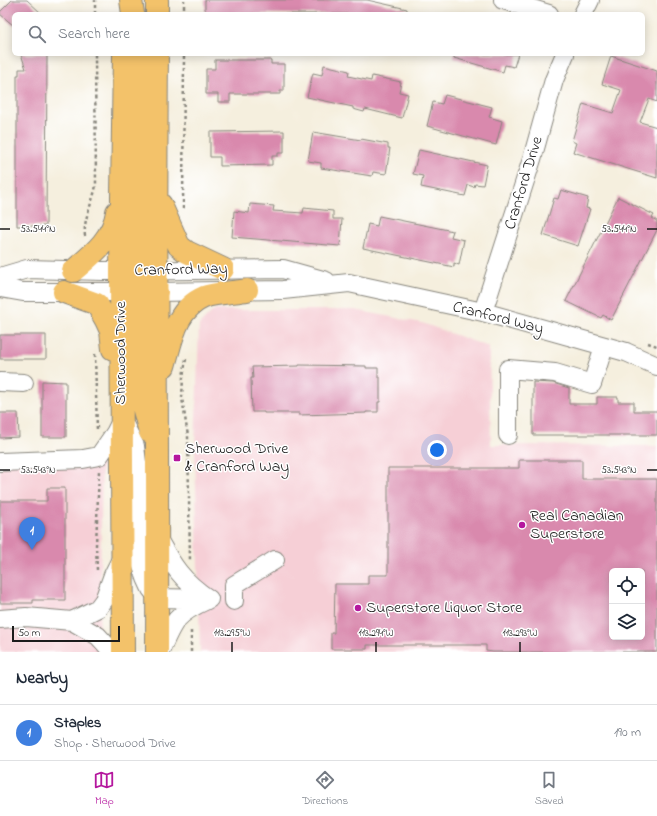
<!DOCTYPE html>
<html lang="en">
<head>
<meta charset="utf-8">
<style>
	body { margin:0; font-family:"Indie Flower",sans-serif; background:#f6f6f7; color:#1f2937 }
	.controls { position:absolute; right:12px; bottom:12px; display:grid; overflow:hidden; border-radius:6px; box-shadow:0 2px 10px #0003 }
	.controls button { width:36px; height:36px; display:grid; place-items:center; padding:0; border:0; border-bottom:1px solid #e0e1e3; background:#fff; color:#1f2937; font:20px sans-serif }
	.scale { position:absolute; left:12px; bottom:10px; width:108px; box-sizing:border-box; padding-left:4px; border:2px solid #1c1c1c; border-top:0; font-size:11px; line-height:14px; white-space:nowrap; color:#1c1c1c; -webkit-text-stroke:3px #fff; paint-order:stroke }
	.you { position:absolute; left:437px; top:450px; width:14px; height:14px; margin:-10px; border:3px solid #fff; border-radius:50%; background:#1a73e8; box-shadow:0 0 0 6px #1a73e833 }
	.badge { display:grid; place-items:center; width:26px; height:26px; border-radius:50%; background:#b5179e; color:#fff; font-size:13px; font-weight:700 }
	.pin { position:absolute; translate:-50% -33px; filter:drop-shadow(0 1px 2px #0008) }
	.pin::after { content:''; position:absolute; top:21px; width:14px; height:12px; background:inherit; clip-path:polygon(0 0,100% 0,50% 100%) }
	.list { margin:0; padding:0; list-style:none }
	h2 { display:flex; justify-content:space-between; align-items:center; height:52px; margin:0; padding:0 16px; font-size:17px }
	h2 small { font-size:13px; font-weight:400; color:#747a83 }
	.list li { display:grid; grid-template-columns:26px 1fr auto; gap:12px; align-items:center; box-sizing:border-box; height:56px; padding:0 16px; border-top:1px solid #e0e1e3 }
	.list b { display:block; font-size:15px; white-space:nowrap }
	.list p { margin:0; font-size:13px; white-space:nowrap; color:#747a83 }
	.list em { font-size:13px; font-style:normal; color:#747a83 }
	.icon { flex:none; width:22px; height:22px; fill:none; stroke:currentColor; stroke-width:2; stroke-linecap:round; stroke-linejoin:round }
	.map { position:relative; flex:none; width:657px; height:652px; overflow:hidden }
	.search { position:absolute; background:#fff; box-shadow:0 2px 10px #0003; left:12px; right:12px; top:12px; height:44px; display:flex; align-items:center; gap:10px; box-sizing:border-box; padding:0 14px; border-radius:6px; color:#747a83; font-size:15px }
	.sheet { height:108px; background:#fff }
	nav { display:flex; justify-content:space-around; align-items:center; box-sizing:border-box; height:56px; border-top:1px solid #e0e1e3; background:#fff; font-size:11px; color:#747a83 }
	nav a { display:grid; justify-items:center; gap:2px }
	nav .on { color:#b5179e }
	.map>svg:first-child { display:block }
	.built { fill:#f6cfd6; fill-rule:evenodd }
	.building { fill:#d989ad; fill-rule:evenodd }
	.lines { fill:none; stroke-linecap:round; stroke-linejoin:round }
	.minor-casing { stroke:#88867d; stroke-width:20 }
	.major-casing { stroke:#88867d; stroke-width:24 }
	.path { stroke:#88867d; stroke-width:2.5; stroke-dasharray:3 3; stroke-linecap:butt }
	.minor { stroke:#fff; stroke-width:18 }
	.major { stroke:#f3c26a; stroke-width:22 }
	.ticks { fill:none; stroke:#1c1c1c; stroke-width:1.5 }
	.poi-dot { fill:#b5179e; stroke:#fff; stroke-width:1.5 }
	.labels { text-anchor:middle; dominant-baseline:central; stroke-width:3; stroke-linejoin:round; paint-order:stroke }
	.street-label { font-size:16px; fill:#1c1c1c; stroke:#fff }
	.poi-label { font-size:16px; fill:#1c1c1c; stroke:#fff; text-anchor:start }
	.ticks-label { font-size:10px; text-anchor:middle; fill:#1c1c1c; stroke:#fff; stroke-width:3; stroke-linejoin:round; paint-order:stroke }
</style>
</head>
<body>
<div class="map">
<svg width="657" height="652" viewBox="0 0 657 652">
	<rect width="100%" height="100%" fill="#fff"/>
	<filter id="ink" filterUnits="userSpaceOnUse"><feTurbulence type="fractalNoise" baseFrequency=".025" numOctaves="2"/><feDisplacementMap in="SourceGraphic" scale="8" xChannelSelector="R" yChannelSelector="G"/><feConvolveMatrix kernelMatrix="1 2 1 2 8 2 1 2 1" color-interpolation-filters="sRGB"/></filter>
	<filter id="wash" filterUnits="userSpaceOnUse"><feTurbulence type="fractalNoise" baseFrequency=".012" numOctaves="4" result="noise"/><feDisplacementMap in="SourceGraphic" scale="16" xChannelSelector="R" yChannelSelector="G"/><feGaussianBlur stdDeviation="0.9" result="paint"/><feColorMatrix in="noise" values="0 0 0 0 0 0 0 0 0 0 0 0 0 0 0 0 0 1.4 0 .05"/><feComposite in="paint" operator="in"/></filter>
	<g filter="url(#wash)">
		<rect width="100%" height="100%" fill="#f5efde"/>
		<path class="built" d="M214,310H355L422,323L489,347L491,445L657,446V652H200L195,447L199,325ZM612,571H642V637H612Z
			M0,461L102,462L99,652H0Z"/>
		<g id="blocks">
			<path class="building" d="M12,0H27L42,14H14V26L0,14V12Z
				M205,0H367L407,9V14H205Z
				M21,54H47L46,226H17V75H19V69H26Z
				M454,54H518L514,67L505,65L503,72L454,58Z
				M611,56L657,71V102L649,99L640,122L657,127V178L573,152L576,143L572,141L583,104L613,113L621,90L602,84Z
				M215,60H271V64H284V91H280V94H230V102H218V94H206V69H215Z
				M324,65L349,71L348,76L371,81L372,76L401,82L399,92L408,94L402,118L365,109L364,112L353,109V107L307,97L313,73L322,75Z
				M445,95L492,107L489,117L502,121L496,145L427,126L433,102L442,104Z
				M284,131V153H278V156H272V165L220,166V157H210V132Z
				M313,132L361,140V139L388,144V148H390L386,174L373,172L372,176L321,168V163L308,161Z
				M419,150L487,165L483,185L475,184L474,187L468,185L465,196L421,187L423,176L413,174Z
				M561,190L588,198L586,208L590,209L578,246L543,235L554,198L558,199Z
				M618,197L654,215L652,218L657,221V230L611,320L603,315L601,318L566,301Z
				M250,204L274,206L273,211L303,213L304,208L333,211V219H342L340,246L232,237L234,211L249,213Z
				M379,216L453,231L451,237L464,240L459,265L454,263V267L363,248L368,224L377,226Z
				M0,335H46V359H0Z
				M299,365L366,366V368H378V377H380V402H378V412H366V413L299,415V413H264V412H252L251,378H253L252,367L299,366Z
				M42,381L66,382V437H42Z
				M533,382L553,383L569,388V404H597V397H618V402H634V411H657V435H533Z
				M0,413H18L19,437L0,438Z
				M519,460H582V479H657V652H493L486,651V645H367V649H331V633H334L335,584H368V575H388V468H519ZM612,571H642V637H612Z
				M47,488H65V600H33V603H0V501H47Z"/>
		</g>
	</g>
	<g filter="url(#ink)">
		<use href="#blocks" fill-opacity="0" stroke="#88867d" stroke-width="1"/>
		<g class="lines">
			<g class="minor-casing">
				<path id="minor" d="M503,0L549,14
					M583,14L590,0
					M0,277L27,269L103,271L283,269L326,281
					M0,288L23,292H157L283,290L349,283L483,312L626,352L657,366
					M483,312L532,159L554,80L565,54
					M0,382L24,383
					M122,420L135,446L141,496L142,566L146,578L151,589L158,598L209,599
					M508,435V369L555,373L592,384L604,346
					M0,462L83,459L99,456L115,433L122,419
					M158,539C173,566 182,581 209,599
					M234,601V585L275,560
					M0,619L26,617L72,621L98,636L108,647L110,652
					M72,621L98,608L104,600L113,575L121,559
					M160,652C173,621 176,614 207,600"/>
			</g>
			<g class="major-casing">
				<path id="major" d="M131,0L133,14
					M157,14V0
					M139,54V270C142,282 148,287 157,292
					M157,54C155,253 158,453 157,652
					M161,205L179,246L187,252L223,269
					M73,271C93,254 113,239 117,212
					M124,273L132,279L138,292L139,363L141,399L150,432
					M64,292L97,304L106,320L111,331L113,349
					M164,366C172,339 176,309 204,297C214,293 236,292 247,290
					M123,652L121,271L124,54"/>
			</g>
			<path class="path" d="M95,14V0
				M184,14V0
				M183,209L184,54
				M85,236C83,218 93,203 96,185L95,54
				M648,343L657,346
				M95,354L97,431
				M186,359L183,377L182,398L188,436L190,561
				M97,570L96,545L99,471
				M191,652V628"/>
			<use href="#minor" class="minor"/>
			<use href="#major" class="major"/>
		</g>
	</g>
	<path class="ticks" d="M0,229H10M647,229H657M0,470H10M647,470H657M232,642V652M376,642V652M520,642V652"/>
	<g class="poi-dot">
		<rect x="173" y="454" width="8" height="8" rx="2"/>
		<circle cx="522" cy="525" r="4"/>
		<circle cx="358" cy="608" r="4"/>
	</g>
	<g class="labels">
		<g class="street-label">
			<text transform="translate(524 183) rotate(-73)">Cranford Drive</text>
			<text transform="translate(181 270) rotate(-1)">Cranford Way</text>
			<text transform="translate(498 318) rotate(14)">Cranford Way</text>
			<text transform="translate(121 353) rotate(-90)">Sherwood Drive</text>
		</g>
		<g class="poi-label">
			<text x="185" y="449">Sherwood Drive<tspan x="185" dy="18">&amp; Cranford Way</tspan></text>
			<text x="530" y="516">Real Canadian<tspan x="530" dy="18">Superstore</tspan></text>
			<text x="366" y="608">Superstore Liquor Store</text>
		</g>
	</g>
	<g class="ticks-label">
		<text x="38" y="232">53.544°N</text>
		<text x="619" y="232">53.544°N</text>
		<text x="38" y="473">53.543°N</text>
		<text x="619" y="473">53.543°N</text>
		<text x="232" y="636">113.295°W</text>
		<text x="376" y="636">113.294°W</text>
		<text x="520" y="636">113.293°W</text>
	</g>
</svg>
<div class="controls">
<button><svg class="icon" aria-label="locate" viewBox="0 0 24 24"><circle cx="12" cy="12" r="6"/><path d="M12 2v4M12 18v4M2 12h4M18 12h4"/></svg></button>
<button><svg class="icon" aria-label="layers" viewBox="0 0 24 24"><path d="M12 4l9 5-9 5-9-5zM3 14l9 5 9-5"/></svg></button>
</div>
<div class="scale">50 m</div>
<div class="you"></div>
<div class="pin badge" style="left:32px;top:550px;background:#3f7fe0">1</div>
<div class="search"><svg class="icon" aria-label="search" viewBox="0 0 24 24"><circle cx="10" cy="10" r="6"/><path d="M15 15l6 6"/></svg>Search here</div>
</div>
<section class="sheet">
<h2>Nearby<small></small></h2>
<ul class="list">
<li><span class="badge" style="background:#3f7fe0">1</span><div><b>Staples</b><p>Shop · Sherwood Drive</p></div><em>190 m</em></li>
</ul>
</section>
<nav>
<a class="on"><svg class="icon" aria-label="map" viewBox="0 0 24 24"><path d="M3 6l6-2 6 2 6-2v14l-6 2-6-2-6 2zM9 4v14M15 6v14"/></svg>Map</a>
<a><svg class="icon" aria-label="directions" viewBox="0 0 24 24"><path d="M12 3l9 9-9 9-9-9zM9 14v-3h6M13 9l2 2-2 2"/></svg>Directions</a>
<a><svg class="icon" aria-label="saved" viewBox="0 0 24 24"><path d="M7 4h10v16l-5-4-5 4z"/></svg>Saved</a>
</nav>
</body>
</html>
